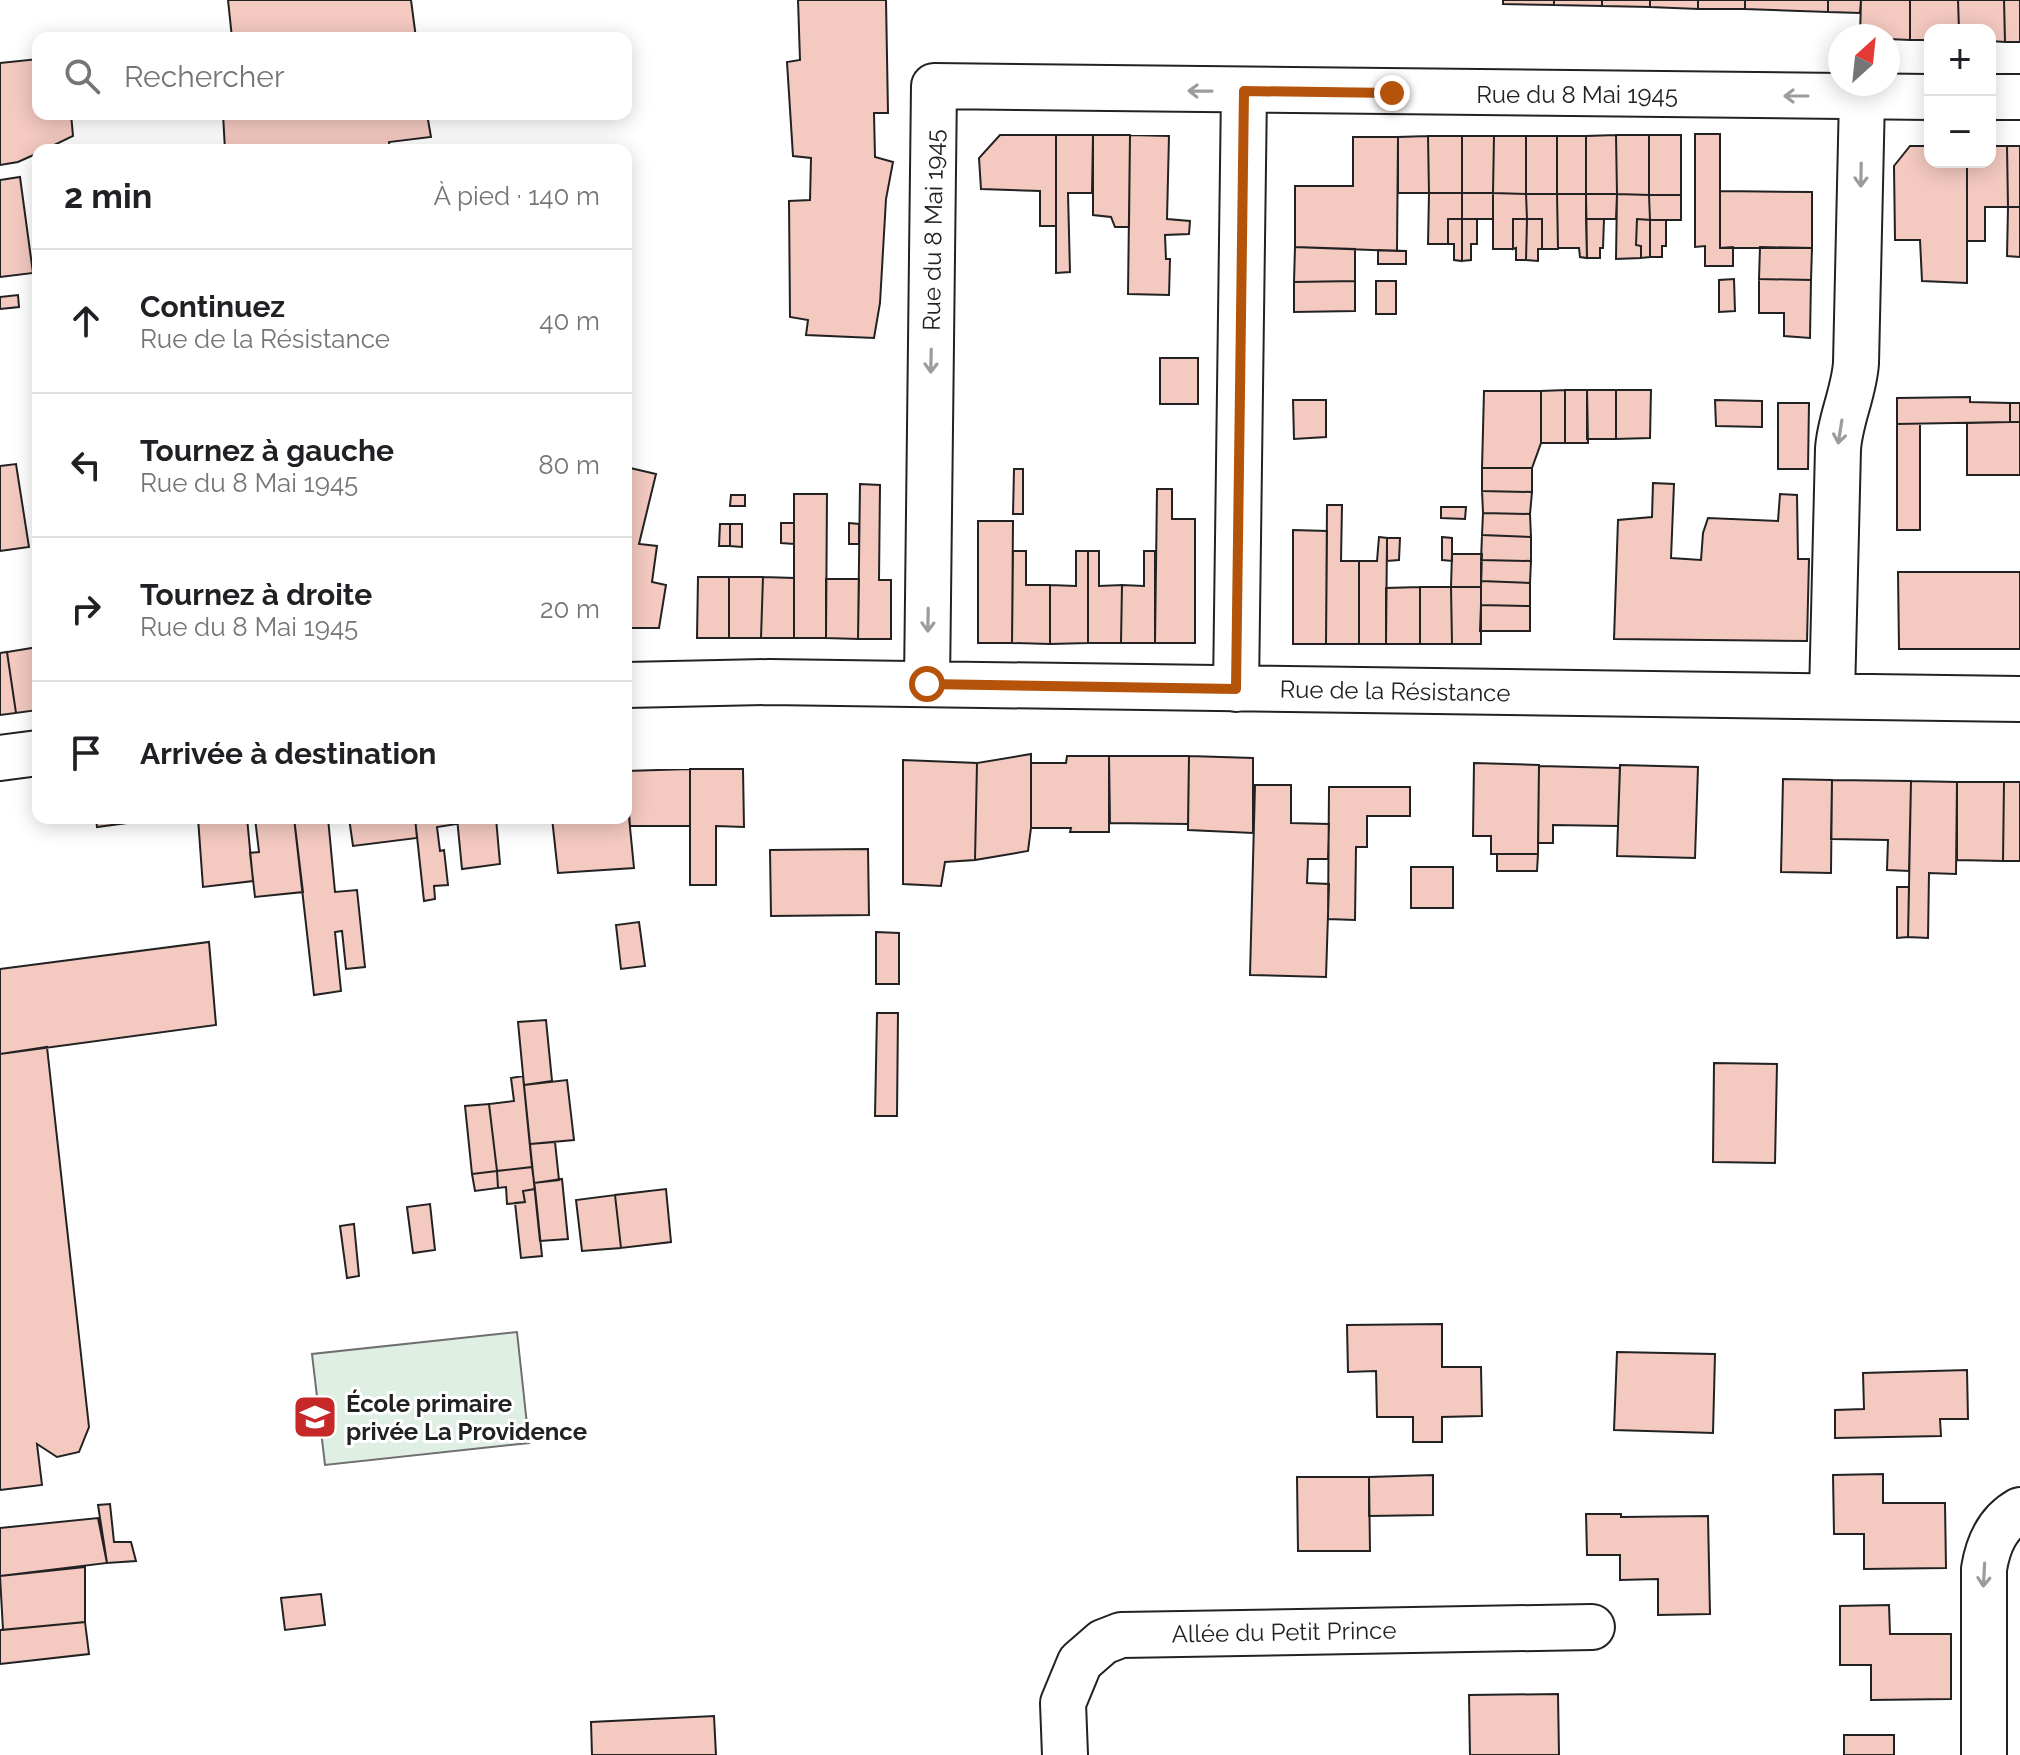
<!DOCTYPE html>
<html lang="fr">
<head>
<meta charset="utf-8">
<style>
	body { margin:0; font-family:Raleway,sans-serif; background:#f2f2f2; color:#202124 }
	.controls { position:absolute; right:24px; top:24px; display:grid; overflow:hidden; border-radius:16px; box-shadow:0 4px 20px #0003 }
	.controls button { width:72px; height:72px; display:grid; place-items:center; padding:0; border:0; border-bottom:2px solid #e0e0e0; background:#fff; color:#202124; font:40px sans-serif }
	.compass { position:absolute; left:1828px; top:24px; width:72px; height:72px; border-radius:50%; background:#fff; box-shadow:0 4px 20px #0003; rotate:27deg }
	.stop { position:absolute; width:24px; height:24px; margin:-18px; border:6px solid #b45309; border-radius:50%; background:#fff }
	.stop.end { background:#b45309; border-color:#fff; box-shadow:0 2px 8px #0008 }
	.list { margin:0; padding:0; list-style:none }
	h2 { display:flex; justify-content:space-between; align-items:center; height:104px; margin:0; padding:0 32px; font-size:34px }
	h2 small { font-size:26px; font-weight:400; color:#757577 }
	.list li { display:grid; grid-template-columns:52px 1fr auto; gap:24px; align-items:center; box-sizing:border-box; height:144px; padding:0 32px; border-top:2px solid #e0e0e0 }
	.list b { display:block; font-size:30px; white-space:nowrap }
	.list p { margin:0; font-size:26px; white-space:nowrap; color:#757577 }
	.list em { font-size:26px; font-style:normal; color:#757577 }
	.icon { flex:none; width:44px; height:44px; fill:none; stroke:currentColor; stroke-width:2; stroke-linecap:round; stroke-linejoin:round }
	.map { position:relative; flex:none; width:2020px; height:1755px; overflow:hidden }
	.search { position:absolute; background:#fff; box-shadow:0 4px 20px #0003; left:32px; top:32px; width:600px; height:88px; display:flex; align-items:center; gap:20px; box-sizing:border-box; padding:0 28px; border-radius:16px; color:#757577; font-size:30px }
	.panel { position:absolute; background:#fff; box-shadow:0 4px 20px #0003; left:32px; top:144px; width:600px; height:680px; border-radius:16px }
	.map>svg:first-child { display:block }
	.green { fill:#e0efe3; stroke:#6f6f6f; stroke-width:2 }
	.building { fill:#f3c9c0; stroke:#222; stroke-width:2 }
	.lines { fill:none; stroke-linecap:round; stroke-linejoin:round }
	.street-casing { stroke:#222; stroke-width:48 }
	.street { stroke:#fff; stroke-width:44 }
	.oneway { stroke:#9c9c9c }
	.route { stroke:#b45309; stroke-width:10 }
	.labels { text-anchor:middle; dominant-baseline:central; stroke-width:6; stroke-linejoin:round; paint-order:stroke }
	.street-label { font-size:24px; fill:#222; stroke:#fff }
	.poi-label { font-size:24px; font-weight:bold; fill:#222; stroke:#fff; text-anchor:start }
</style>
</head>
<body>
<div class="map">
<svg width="2020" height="1755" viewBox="0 0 2020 1755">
	<rect width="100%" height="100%" fill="#fff"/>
	<path class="green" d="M517,1332L529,1443L325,1465L312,1354Z"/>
	<path class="building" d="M228,0H411L416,38H232Z
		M798,0H886L888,113H874L875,157L893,162L886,199L880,303L874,338L806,335L808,320L790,317L789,201L810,200L811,158L793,156L787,62L800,60Z
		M1503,0H1554V5L1503,4Z
		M1554,0H1602V6L1554,5Z
		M1602,0H1650V7L1602,6Z
		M1650,0H1698V9L1650,7Z
		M1698,0H1745V9H1698Z
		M1745,0H1828V12L1745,9Z
		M1828,0H1861L1860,13L1828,12Z
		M1861,0H1910V40L1888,39V36H1860Z
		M1910,0H1958L1959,30H1930V40H1910Z
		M1958,0H2004L2005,42L1990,41V30H1959Z
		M2004,0H2020V42H2005Z
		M38,59V114H71L73,136L44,150H38V153L18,162L0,165V63Z
		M223,114H427L431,137L389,142L390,150H225Z
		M1695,134H1720V248L1733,247V266H1705V246L1695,247Z
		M1000,135H1056V226H1040V191L981,189L979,158Z
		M1056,135H1093L1092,193H1068L1070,272L1056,273Z
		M1093,135H1130L1129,227H1115L1111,217L1093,215Z
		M1130,135L1169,136L1167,219L1190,221L1189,234L1165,235L1166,259H1170L1169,295L1128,294Z
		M1616,135L1617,194H1586V136Z
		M1616,135H1649V195L1617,194Z
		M1649,135H1681V195H1649Z
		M1428,136L1429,193H1398V137Z
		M1428,136H1462V193H1429Z
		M1462,136H1494L1493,193H1462Z
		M1494,136H1526V194L1493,193Z
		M1526,136H1557V194H1526Z
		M1557,136H1586V194H1557Z
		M1353,137H1398L1397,251L1295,247V186H1353Z
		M1910,146H1930V162H1967V283L1922,281L1920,240H1895L1894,166Z
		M1990,146H2007L2008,207H1985V241H1967V162H1990Z
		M2007,146H2020V207H2008Z
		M20,177L33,273L0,277V180Z
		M1720,191L1812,192V248H1720Z
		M1429,193H1462V219H1448V244H1428Z
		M1462,193H1493V219H1462Z
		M1493,193L1526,194L1527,219H1513V249H1493Z
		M1526,194H1557L1558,249H1542V219H1527Z
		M1557,194H1586L1587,258L1580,257L1579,248H1558Z
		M1586,194H1617L1616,219H1586Z
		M1617,194L1649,195L1650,220L1637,219L1636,245L1641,246V258L1616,259Z
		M1649,195H1681V220H1650Z
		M2008,207H2020V257L2007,256Z
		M1448,219H1462V261L1454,260V244H1448Z
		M1462,219H1477V244H1471V260L1462,261Z
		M1513,219H1527L1526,260H1516V248L1513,249Z
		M1527,219H1542V249H1538V261L1526,260Z
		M1586,219H1604L1603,248H1600V258H1587Z
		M1637,219L1650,220V257L1641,258V246L1636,245Z
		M1650,220H1666V246H1662V257H1650Z
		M1295,247L1355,249V281L1294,282Z
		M1760,247L1812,248L1811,280L1759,279Z
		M1378,250L1406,251V264H1378Z
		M1734,279L1735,311L1719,312V280Z
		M1759,279L1811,280L1810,338L1784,336V313H1759Z
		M1355,281V311L1294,312V282Z
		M1376,281H1396V314H1376Z
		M18,295L19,307L0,309V297Z
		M1160,358H1198V404H1160Z
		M1565,390V443H1541V391Z
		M1565,390H1587L1588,443H1565Z
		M1587,390H1616V439H1587Z
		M1616,390H1651L1650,438L1616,439Z
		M1484,391H1541V443L1532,468H1482Z
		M1970,397V402L2010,403V422L1897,424V398Z
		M1293,400H1326V437L1294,439Z
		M1715,400L1762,401V427L1716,426Z
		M1778,403H1809L1808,469H1778Z
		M2010,403H2020V422H2010Z
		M2010,422H2020V475H1967V423Z
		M1897,424H1920V530H1897Z
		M16,464L29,547L0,551V466Z
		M626,467L656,474L639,544L657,546L652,582L666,585L659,628H626Z
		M1482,468H1532V492L1482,491Z
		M1014,469H1023V514H1013Z
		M1653,483L1674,484L1671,558L1701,560L1703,533L1708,518L1778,521L1780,494L1797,495L1798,559H1809L1807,641L1614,639L1618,520L1652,517Z
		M860,484L880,485L879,580H891V639H858Z
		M1157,489H1172V519H1195V643H1155Z
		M1482,491L1532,492L1530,514L1483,513Z
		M794,494H827L826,638H794Z
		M731,495H745V506H730Z
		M1327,505H1342L1341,561H1359V644H1326Z
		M1441,507H1466L1465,519L1441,518Z
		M1483,513L1530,514L1531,537L1482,535Z
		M978,521H1013L1012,643H978Z
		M781,523H794V544L781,543Z
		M849,523L859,524V544H849Z
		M720,524H730V546H719Z
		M730,524H742V547L730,546Z
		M1293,530L1327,531L1326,644H1293Z
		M1482,535L1531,537V561L1481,560Z
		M1379,537L1387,538L1386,644H1359V561H1377Z
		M1442,537L1452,538V561L1442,560Z
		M1387,538H1400L1399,560L1387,561Z
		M1013,551H1026V585H1050V644L1012,643Z
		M1076,551H1088V643L1050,644V585L1076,586Z
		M1088,551H1099V586L1122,585L1121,643H1088Z
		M1144,551H1155V643H1121L1122,585L1144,586Z
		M1452,554H1482L1481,587H1451Z
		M1481,560L1531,561L1530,583L1481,581Z
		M1898,572H2020V649H1899Z
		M698,577H729V638H697Z
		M729,577H763L761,638H729Z
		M763,577L794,578V638H761Z
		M826,579H859L858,639L826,638Z
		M1481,581L1530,583V606L1481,605Z
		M1420,587H1451L1452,644H1420Z
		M1420,587V644H1386V588Z
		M1451,587H1481V644H1452Z
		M1481,605L1530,606V631H1480Z
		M38,647V710L16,713L7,652Z
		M7,652L16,713L0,715V653Z
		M1031,754V828L1028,851L975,860L977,763Z
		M1067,756H1109V832H1070L1071,828H1031V763H1066Z
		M1109,756H1189L1188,824L1110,823Z
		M1189,756L1253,758V833L1188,830Z
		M903,760L977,763L975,860L945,862L941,886L903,884Z
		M1474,763L1539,765L1538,854H1491V836H1473Z
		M1620,765L1698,767L1695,858L1617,856Z
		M1539,766L1620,768L1618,826L1553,825V843H1538Z
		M690,769V826H630L626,771Z
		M690,769H743L744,827L716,826V885H690Z
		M1783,779L1832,780L1831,873L1781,872Z
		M1832,780L1911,781L1909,871L1887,870L1888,840L1831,839Z
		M1911,781L1957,782L1956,874L1929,873L1928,938L1908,937Z
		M1957,782H2004L2003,861L1957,860Z
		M2004,782H2020V861H2003Z
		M1255,785H1291V823L1329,824L1328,859H1308L1307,883L1329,884L1326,977L1250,975Z
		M626,787L634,868L558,873L552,818H626Z
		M1329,787H1410V816H1367V847H1356L1355,920L1328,919Z
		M96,818H164L97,827Z
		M198,818H247L253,881L203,887Z
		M255,818H294L303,892L255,897L250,853L259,852Z
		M294,818H328L335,892L357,890L365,967L346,969L342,931L335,932L341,991L314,995Z
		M349,818H415L417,838L353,846Z
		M415,818H457V824L437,827L440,851L444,850L448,885L434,886L435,899L424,901Z
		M457,818H496L500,864L462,869Z
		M868,849L869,915L771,916L770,850Z
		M1497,854H1538L1537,871H1497Z
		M1411,867H1453V908H1411Z
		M1897,887H1909L1908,937L1897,938Z
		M639,922L645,966L621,969L616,925Z
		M876,932L899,933V984H876Z
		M209,942L216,1025L0,1054V969Z
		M877,1013H898L897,1116H875Z
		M546,1020L552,1081L524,1085L518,1022Z
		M47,1047L89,1427L79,1452L57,1457L37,1444L42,1485L0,1490V1054Z
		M1714,1063L1777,1064L1775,1163L1713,1162Z
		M523,1076L532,1167L497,1171L489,1104L514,1101L511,1078Z
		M567,1080L574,1140L530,1144L524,1085Z
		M489,1104L497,1171L472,1174L465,1106Z
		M555,1142L559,1180L534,1183L530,1144Z
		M532,1167L535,1189L523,1191L525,1202L507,1204L506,1187L498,1188L497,1171Z
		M497,1171L498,1188L475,1191L472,1174Z
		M562,1179L568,1239L540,1241L534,1183Z
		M535,1189L542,1256L521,1258L515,1203L525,1202L523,1191Z
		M666,1189L671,1242L621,1248L615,1195Z
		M615,1195L621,1248L582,1251L576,1200Z
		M430,1204L435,1250L413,1253L407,1207Z
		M354,1224L359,1276L347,1278L340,1226Z
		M1442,1324V1367H1481L1482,1416L1442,1417V1442H1413V1417H1377L1376,1371L1348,1372L1347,1325Z
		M1617,1352L1715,1354L1713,1433L1614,1430Z
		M1967,1370L1968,1419H1940L1941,1436L1835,1438V1410L1864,1409L1863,1373Z
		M1883,1474V1503H1945L1946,1568L1864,1569V1534H1834L1833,1475Z
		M1433,1475V1515L1369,1516V1477Z
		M1297,1477H1369L1370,1551H1298Z
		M110,1504L114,1542H131L136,1561L107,1563L98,1505Z
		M1586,1514H1621V1517L1708,1516L1710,1614L1658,1615V1579L1620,1580V1555H1587Z
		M98,1518L107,1563L0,1576V1528Z
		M85,1567V1622L3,1630L0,1576Z
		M321,1594L325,1625L285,1630L281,1598Z
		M1889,1605L1890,1634H1951V1699L1871,1700V1665H1840V1606Z
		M85,1622L89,1654L0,1664V1630Z
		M1558,1694L1559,1755H1470L1469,1695Z
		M714,1716L716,1755H592L591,1722Z
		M1844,1735H1894V1755H1844Z"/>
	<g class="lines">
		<g class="street-casing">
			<path id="street" d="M1990,97H2020
				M927,684L934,86L1930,97
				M626,685L769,682L2020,699
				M1236,689L1244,91
				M1832,695L1838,449C1840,419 1854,393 1856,363L1862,97
				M0,758L38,753
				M1065,1755L1063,1703L1080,1662L1103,1642L1121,1635L1592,1627
				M1984,1755V1569C1988,1544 1997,1523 2020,1510"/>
		</g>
		<use href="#street" class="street"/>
	</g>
	<defs><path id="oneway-shaft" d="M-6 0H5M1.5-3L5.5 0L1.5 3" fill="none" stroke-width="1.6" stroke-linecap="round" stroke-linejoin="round" transform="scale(2)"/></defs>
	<g class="oneway">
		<use href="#oneway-shaft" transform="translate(1200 91) rotate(-179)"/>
		<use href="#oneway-shaft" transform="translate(1796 96) rotate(-180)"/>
		<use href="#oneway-shaft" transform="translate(1861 175) rotate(91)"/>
		<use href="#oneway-shaft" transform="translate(931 361) rotate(91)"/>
		<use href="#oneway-shaft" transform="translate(1840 432) rotate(99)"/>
		<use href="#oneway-shaft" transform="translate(928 620) rotate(91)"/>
		<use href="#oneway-shaft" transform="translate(1984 1575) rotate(93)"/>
	</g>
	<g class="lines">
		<path class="route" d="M927,684L1236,689L1244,91L1392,93"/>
	</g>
	<defs>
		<g id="school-square" transform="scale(2.3)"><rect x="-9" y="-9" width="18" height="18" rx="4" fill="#c62828" stroke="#fff"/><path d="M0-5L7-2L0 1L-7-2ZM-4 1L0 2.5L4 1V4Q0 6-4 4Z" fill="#fff"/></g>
	</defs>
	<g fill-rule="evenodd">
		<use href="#school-square" x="315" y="1417"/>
	</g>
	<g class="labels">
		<g class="street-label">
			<text x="1577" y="94">Rue du 8 Mai 1945</text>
			<text transform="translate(933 230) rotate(-89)">Rue du 8 Mai 1945</text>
			<text transform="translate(1395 691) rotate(1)">Rue de la Résistance</text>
			<text transform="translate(1284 1632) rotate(-1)">Allée du Petit Prince</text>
		</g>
		<g class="poi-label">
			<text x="346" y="1403">École primaire<tspan x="346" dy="28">privée La Providence</tspan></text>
		</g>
	</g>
</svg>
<div class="controls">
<button>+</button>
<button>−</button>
</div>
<svg class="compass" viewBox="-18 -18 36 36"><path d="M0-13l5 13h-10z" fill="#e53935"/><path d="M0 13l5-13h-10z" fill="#757577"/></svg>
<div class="stop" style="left:927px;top:684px"></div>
<div class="stop end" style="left:1392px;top:93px"></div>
<div class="search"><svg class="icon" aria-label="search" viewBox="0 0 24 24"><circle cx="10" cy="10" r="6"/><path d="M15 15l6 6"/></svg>Rechercher</div>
<section class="panel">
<h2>2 min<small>À pied · 140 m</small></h2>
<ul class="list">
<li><svg class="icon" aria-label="ahead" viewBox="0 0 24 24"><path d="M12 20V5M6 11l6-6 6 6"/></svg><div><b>Continuez</b><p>Rue de la Résistance</p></div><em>40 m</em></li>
<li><svg class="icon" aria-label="left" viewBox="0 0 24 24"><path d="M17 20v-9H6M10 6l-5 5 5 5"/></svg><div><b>Tournez à gauche</b><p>Rue du 8 Mai 1945</p></div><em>80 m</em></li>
<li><svg class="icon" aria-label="right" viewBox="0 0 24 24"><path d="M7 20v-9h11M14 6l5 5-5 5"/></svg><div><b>Tournez à droite</b><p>Rue du 8 Mai 1945</p></div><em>20 m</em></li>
<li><svg class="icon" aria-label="arrive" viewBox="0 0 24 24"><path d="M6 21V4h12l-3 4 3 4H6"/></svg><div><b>Arrivée à destination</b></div></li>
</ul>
</section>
</div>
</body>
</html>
